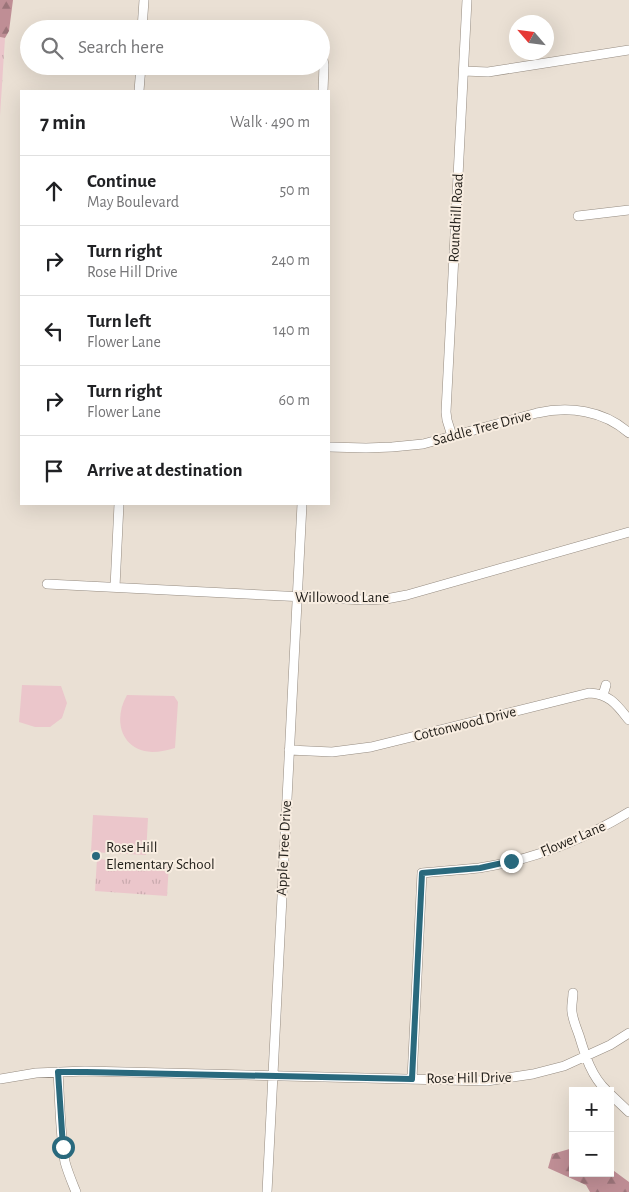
<!DOCTYPE html>
<html lang="en">
<head>
<meta charset="utf-8">
<style>
	body { margin:0; font-family:"Alegreya Sans",sans-serif; background:#f6f6f6; color:#202124 }
	.controls { position:absolute; right:15px; bottom:15px; display:grid; overflow:hidden; border-radius:0px; box-shadow:0 5px 20px #0002 }
	.controls button { width:45px; height:45px; display:grid; place-items:center; padding:0; border:0; border-bottom:1px solid #e0e0e0; background:#fff; color:#202124; font:25px sans-serif }
	.compass { position:absolute; left:509px; top:15px; width:45px; height:45px; border-radius:50%; background:#fff; box-shadow:0 5px 20px #0002; rotate:298deg }
	.stop { position:absolute; width:15px; height:15px; margin:-11px; border:4px solid #29697d; border-radius:50%; background:#fff }
	.stop.end { background:#29697d; border-color:#fff; box-shadow:0 1px 5px #0008 }
	.list { margin:0; padding:0; list-style:none }
	h2 { display:flex; justify-content:space-between; align-items:center; height:65px; margin:0; padding:0 20px; font-size:21px }
	h2 small { font-size:16px; font-weight:400; color:#757577 }
	.list li { display:grid; grid-template-columns:32px 1fr auto; gap:15px; align-items:center; box-sizing:border-box; height:70px; padding:0 20px; border-top:1px solid #e0e0e0 }
	.list b { display:block; font-size:19px; white-space:nowrap }
	.list p { margin:0; font-size:16px; white-space:nowrap; color:#757577 }
	.list em { font-size:16px; font-style:normal; color:#757577 }
	.icon { flex:none; width:28px; height:28px; fill:none; stroke:currentColor; stroke-width:2; stroke-linecap:round; stroke-linejoin:round }
	.map { position:relative; flex:none; width:629px; height:1192px; overflow:hidden }
	.search { position:absolute; background:#fff; box-shadow:0 5px 20px #0002; left:20px; top:20px; width:310px; height:55px; display:flex; align-items:center; gap:12px; box-sizing:border-box; padding:0 18px; border-radius:28px; color:#757577; font-size:19px }
	.panel { position:absolute; background:#fff; box-shadow:0 5px 20px #0002; left:20px; top:90px; width:310px; height:415px; border-radius:0px }
	.map>svg:first-child { display:block }
	.grass { fill:url(#grass-tufts) }
	.forest { fill:url(#forest-firs) }
	.pitch { fill:#ebc6cb }
	.lines { fill:none; stroke-linecap:round; stroke-linejoin:round }
	.minor-casing { stroke:#958b80; stroke-width:10 }
	.minor { stroke:#fff; stroke-width:9 }
	.route { stroke:#29697d; stroke-width:6 }
	.poi-dot { fill:#29697d; stroke:#f8ede1; stroke-width:2 }
	.labels { text-anchor:middle; dominant-baseline:central; stroke-width:4; stroke-linejoin:round; paint-order:stroke }
	.street-label { font-size:15px; fill:#24211c; stroke:#f8ede1 }
	.poi-label { font-size:15px; fill:#24211c; stroke:#f8ede1; text-anchor:start }
</style>
</head>
<body>
<div class="map">
<svg width="629" height="1192" viewBox="0 0 629 1192">
	<defs>
		<pattern id="grass-tufts" width="24" height="20" patternUnits="userSpaceOnUse" patternTransform="scale(1.25)"><rect width="24" height="20" fill="#ebc6cb"/><path d="M3 7l-1-3M5 7V3M7 7l1-3M15 17l-1-3M17 17v-4M19 17l1-3" fill="none" stroke="#c9aaae"/></pattern>
		<pattern id="forest-firs" width="22" height="20" patternUnits="userSpaceOnUse" patternTransform="scale(1.25)"><rect width="22" height="20" fill="#bf8e95"/><path d="M5 1l3.5 6h-7zM16 11l3.5 6h-7z" fill="#9b7479"/></pattern>
	</defs>
	<rect width="100%" height="100%" fill="#eae0d4"/>
	<path class="grass" d="M0,37L5,38L0,116Z
		M97,859L169,864L167,896L95,891Z"/>
	<path class="forest" d="M0,0H13L9,31L5,38L0,37Z
		M573,1148V1173H610V1168L629,1182V1192H590L586,1185L548,1168L552,1154Z"/>
	<path class="pitch" d="M22,685L61,686L67,703L62,718L50,727H35L19,722Z
		M127,695L174,696L178,702L175,748C168,750 160,752 152,752C120,750 113,719 127,695Z
		M93,815L148,818L146,855L91,852Z"/>
	<g class="lines">
		<g class="minor-casing">
			<path id="minor" d="M74,28L100,29
				M142,29L144,0
				M321,48L324,65L323,91
				M464,71L488,72L629,50
				M139,91L141,66
				M578,216L629,210
				M452,436L447,420L446,412L467,0
				M329,447L366,448L392,447L423,444L537,413C569,406 603,410 629,433
				M47,584L365,600L386,599L407,595L629,532
				M115,587L119,504
				M603,695L606,685
				M289,750L332,752L371,747L589,693C610,694 617,705 629,720
				M573,993C573,999 571,1006 572,1012C573,1020 576,1027 579,1035C585,1055 591,1076 607,1091
				M58,1072C60,1102 60,1134 65,1162C68,1173 72,1182 76,1192
				M0,1079L36,1073L85,1071L487,1081L533,1074L564,1066L610,1045L629,1033
				M412,1079L422,873C441,871 460,870 479,868C532,860 583,840 629,812
				M610,1094L629,1112
				M267,1192L302,504"/>
		</g>
		<use href="#minor" class="minor"/>
	</g>
	<g class="lines">
		<path class="route" d="M63,1147L58,1072H86L412,1079L422,873L480,868L511,861"/>
	</g>
	<circle class="poi-dot" cx="96" cy="856" r="5"/>
	<g class="labels">
		<g class="street-label">
			<text transform="translate(456 218) rotate(-87)">Roundhill Road</text>
			<text transform="translate(482 428) rotate(-15)">Saddle Tree Drive</text>
			<text x="342" y="597">Willowood Lane</text>
			<text transform="translate(465 724) rotate(-14)">Cottonwood Drive</text>
			<text transform="translate(573 839) rotate(-23)">Flower Lane</text>
			<text transform="translate(284 848) rotate(-87)">Apple Tree Drive</text>
			<text transform="translate(469 1078) rotate(-1)">Rose Hill Drive</text>
		</g>
		<g class="poi-label">
			<text x="106" y="847">Rose Hill<tspan x="106" dy="17">Elementary School</tspan></text>
		</g>
	</g>
</svg>
<div class="controls">
<button>+</button>
<button>−</button>
</div>
<svg class="compass" viewBox="-18 -18 36 36"><path d="M0-13l5 13h-10z" fill="#e53935"/><path d="M0 13l5-13h-10z" fill="#757577"/></svg>
<div class="stop" style="left:63px;top:1147px"></div>
<div class="stop end" style="left:511px;top:861px"></div>
<div class="search"><svg class="icon" aria-label="search" viewBox="0 0 24 24"><circle cx="10" cy="10" r="6"/><path d="M15 15l6 6"/></svg>Search here</div>
<section class="panel">
<h2>7 min<small>Walk · 490 m</small></h2>
<ul class="list">
<li><svg class="icon" aria-label="ahead" viewBox="0 0 24 24"><path d="M12 20V5M6 11l6-6 6 6"/></svg><div><b>Continue</b><p>May Boulevard</p></div><em>50 m</em></li>
<li><svg class="icon" aria-label="right" viewBox="0 0 24 24"><path d="M7 20v-9h11M14 6l5 5-5 5"/></svg><div><b>Turn right</b><p>Rose Hill Drive</p></div><em>240 m</em></li>
<li><svg class="icon" aria-label="left" viewBox="0 0 24 24"><path d="M17 20v-9H6M10 6l-5 5 5 5"/></svg><div><b>Turn left</b><p>Flower Lane</p></div><em>140 m</em></li>
<li><svg class="icon" aria-label="right" viewBox="0 0 24 24"><path d="M7 20v-9h11M14 6l5 5-5 5"/></svg><div><b>Turn right</b><p>Flower Lane</p></div><em>60 m</em></li>
<li><svg class="icon" aria-label="arrive" viewBox="0 0 24 24"><path d="M6 21V4h12l-3 4 3 4H6"/></svg><div><b>Arrive at destination</b></div></li>
</ul>
</section>
</div>
</body>
</html>
